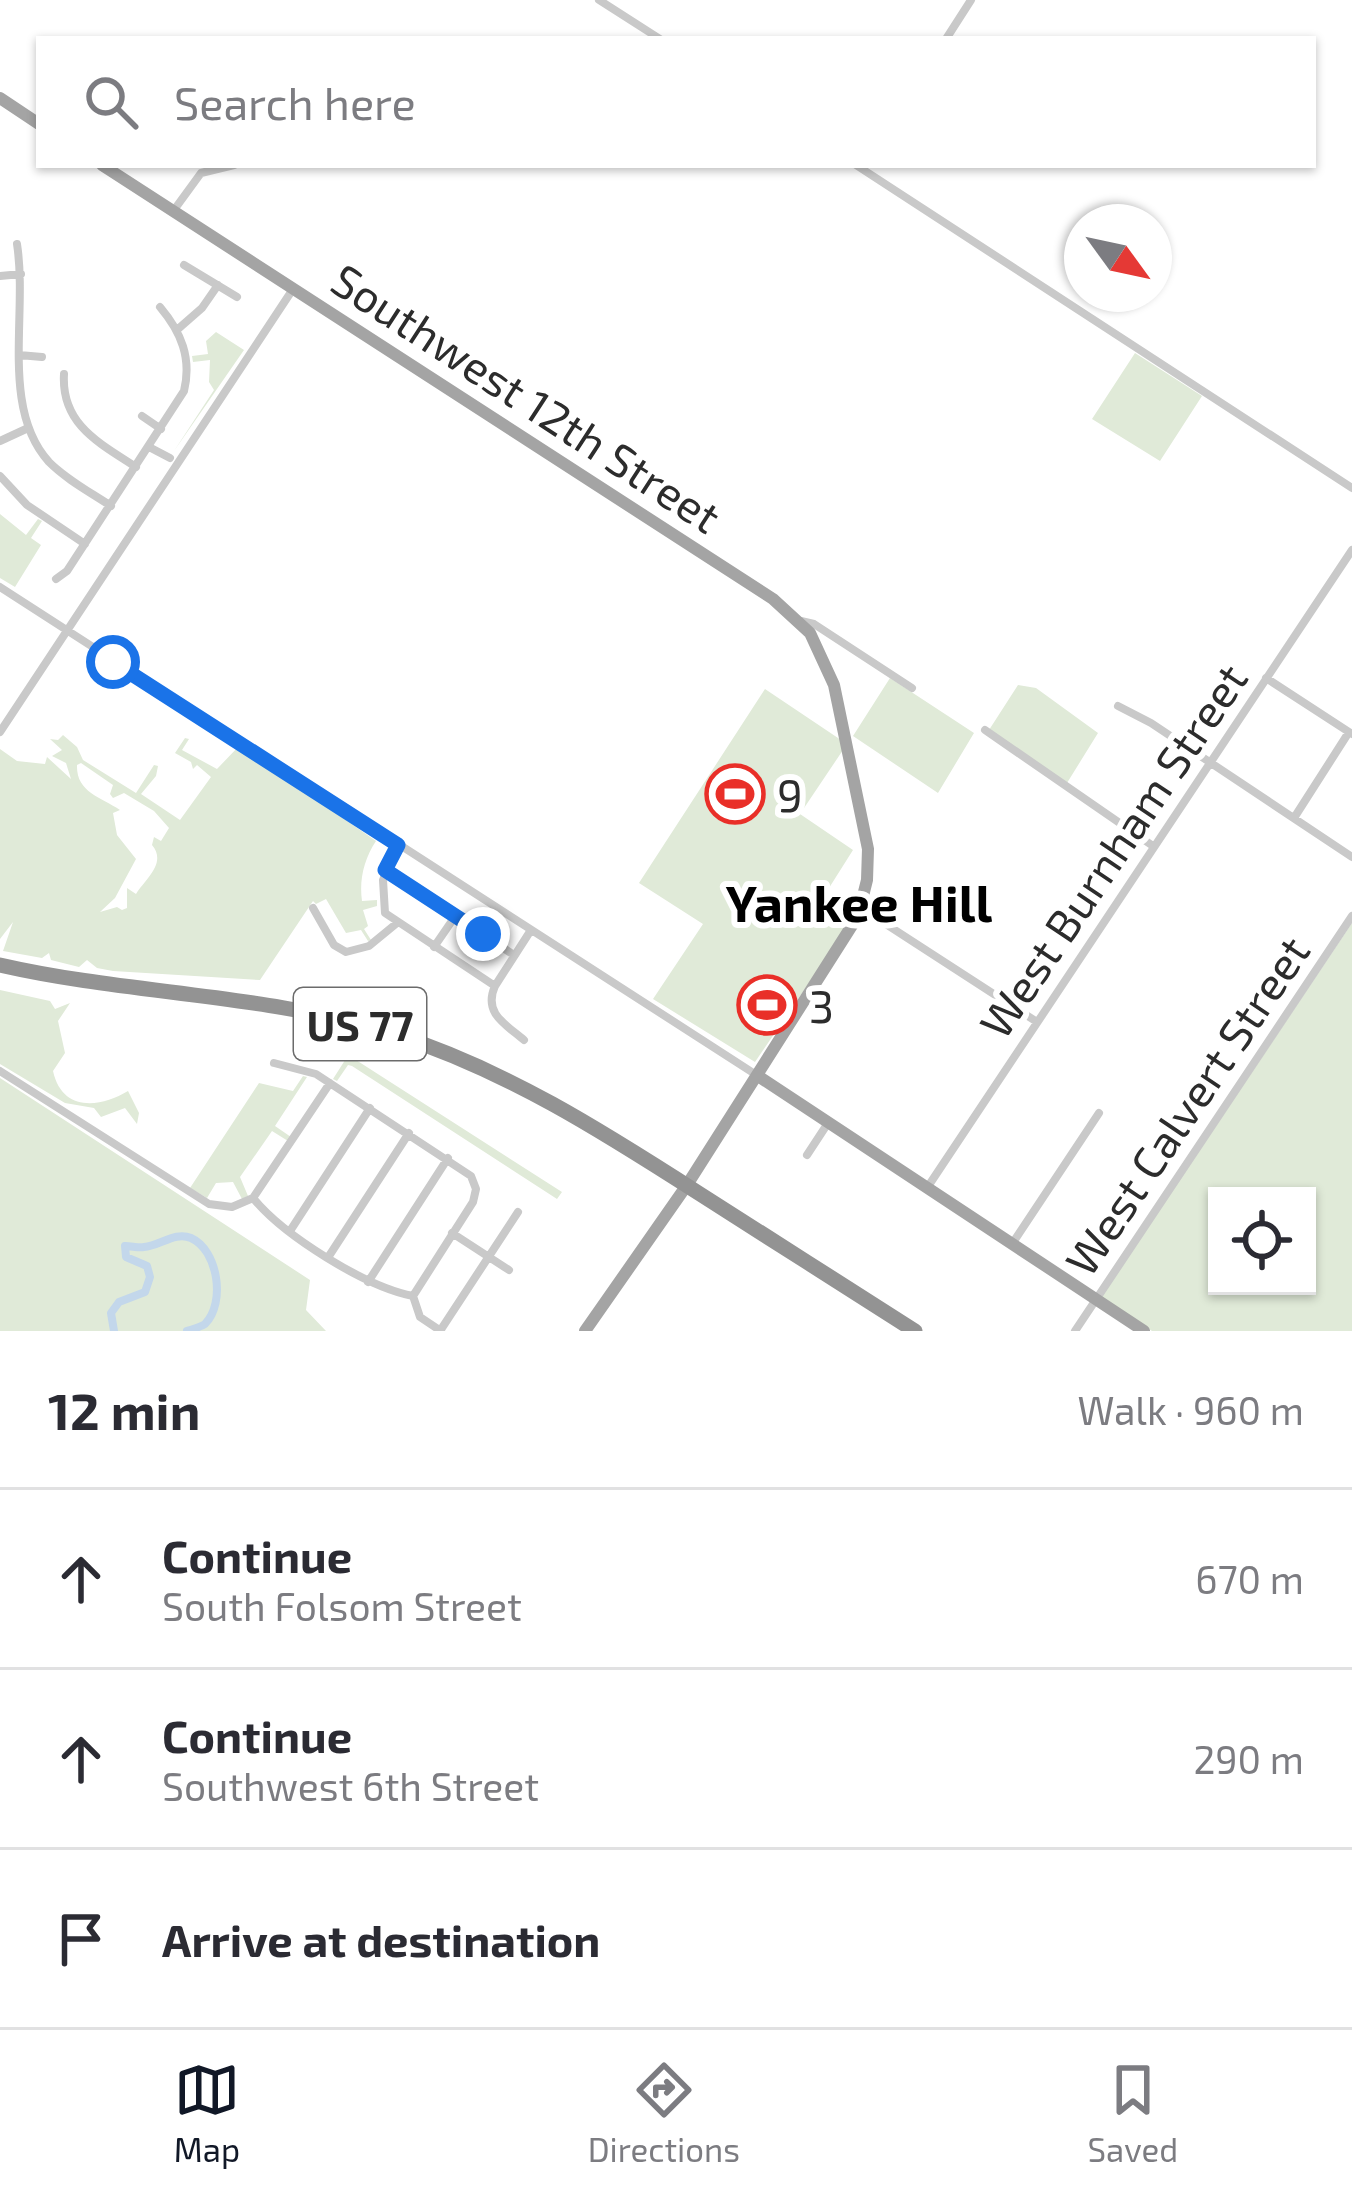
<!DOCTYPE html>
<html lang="en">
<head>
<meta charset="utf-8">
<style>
	body { margin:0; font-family:"Exo 2",sans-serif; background:#f2f2f3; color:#2b2b33 }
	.controls { position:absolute; right:36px; bottom:36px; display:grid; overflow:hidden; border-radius:0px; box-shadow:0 3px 9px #0004 }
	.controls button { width:108px; height:108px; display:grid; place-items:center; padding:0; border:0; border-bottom:3px solid #e1e1e2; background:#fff; color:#2b2b33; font:60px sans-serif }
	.compass { position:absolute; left:1064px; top:204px; width:108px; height:108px; border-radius:50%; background:#fff; box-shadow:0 3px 9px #0004; rotate:123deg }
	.stop { position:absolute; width:36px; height:36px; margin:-27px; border:9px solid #1a73e8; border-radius:50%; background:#fff }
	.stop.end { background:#1a73e8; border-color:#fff; box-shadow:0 3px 12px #0008 }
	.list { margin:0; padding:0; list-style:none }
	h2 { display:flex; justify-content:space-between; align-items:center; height:156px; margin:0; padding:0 48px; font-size:51px }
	h2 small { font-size:39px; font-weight:400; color:#7c7c81 }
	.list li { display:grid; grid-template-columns:78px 1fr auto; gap:36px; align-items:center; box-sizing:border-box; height:180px; padding:0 48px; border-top:3px solid #e1e1e2 }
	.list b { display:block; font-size:45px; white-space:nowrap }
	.list p { margin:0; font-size:39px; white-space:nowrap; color:#7c7c81 }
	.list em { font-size:39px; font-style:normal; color:#7c7c81 }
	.icon { flex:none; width:66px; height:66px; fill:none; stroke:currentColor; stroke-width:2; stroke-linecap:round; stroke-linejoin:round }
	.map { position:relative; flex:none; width:1352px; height:1331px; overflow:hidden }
	.search { position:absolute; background:#fff; box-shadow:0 3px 9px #0004; left:36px; right:36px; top:36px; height:132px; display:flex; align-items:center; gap:30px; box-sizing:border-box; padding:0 42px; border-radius:0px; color:#7c7c81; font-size:45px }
	.sheet { height:696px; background:#fff }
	nav { display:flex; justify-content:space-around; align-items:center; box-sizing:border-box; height:168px; border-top:3px solid #e1e1e2; background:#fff; font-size:33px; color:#7c7c81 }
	nav a { display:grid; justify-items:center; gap:6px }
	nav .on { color:#111827 }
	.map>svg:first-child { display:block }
	.green { fill:#e0ead8; fill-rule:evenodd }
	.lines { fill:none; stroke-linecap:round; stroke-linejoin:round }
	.river { stroke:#c3d7eb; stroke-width:8 }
	.minor { stroke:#c9c9c9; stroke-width:8 }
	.major { stroke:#a4a4a4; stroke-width:12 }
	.highway { stroke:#939393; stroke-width:15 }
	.route { stroke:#1a73e8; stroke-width:15 }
	.labels { text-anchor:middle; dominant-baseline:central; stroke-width:12; stroke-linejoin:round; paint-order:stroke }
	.shield { fill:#fff; stroke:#6b6b6b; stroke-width:3 }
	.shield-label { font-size:42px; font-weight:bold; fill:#2c2c2c }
	.street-label { font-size:45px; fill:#2c2c2c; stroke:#fff }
	.poi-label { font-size:45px; fill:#2c2c2c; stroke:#fff; text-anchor:start }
	.quarter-label { font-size:51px; font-weight:bold; fill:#000; stroke:#fff }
</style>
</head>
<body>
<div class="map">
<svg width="1352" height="1331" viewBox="0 0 1352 1331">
	<rect width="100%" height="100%" fill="#fff"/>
	<path class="green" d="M216,332L244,350L174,451L214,390L209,382L210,360L193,362L192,356L208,354L206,341Z
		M1135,353L1202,396L1160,461L1092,419Z
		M0,514L26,535L38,519L42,521L31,538L41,545L15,587L0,578Z
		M890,678L974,733L938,793L853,736Z
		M1018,685L1036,688L1098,733L1067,783L989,730Z
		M765,689L841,740L843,750L800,814L853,850L817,907L847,927L755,1062L653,999L703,924L639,883Z
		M63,735L77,747L83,760L136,793L154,765L158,766L156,776L141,794L180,820L211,777L197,765L193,769L191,762L175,753L185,738L189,739L182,750L217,769L239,746L376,841C364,859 359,880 362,901L377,900V906L363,910L368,926L364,929L371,940L368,941L361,930L346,933L326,899L316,904L313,901L260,980L113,971L97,968L87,960L79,967L51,960L49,953L42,958L3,951L13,922L0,939V749L17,761L45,764L47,757L71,779L66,763L52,756L62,750L50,739L58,740ZM81,763L113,785L110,794L113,798L124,793L154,811L169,828L161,841L154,837L152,845C167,863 146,878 136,894L127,888V908L122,910L117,907L100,912L115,898L136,859L117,835L113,813L120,810C100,797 76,792 77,765Z
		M1352,923V1331H1152L1103,1299V1294ZM1217,1196H1307V1286H1217Z
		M0,990L50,1001L55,1009L70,1003L58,1021L65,1053L53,1071C62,1112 100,1108 128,1091L139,1113L137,1124L125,1108L101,1117L94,1108L65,1103L0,1064Z
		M347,1057L356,1060L562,1192L557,1199L352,1066L348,1065L337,1081L333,1079Z
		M303,1076L307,1077L275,1126L291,1137L288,1141L272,1131L240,1177L248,1196L242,1199L233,1182L216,1183L207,1198L190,1188L259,1083L293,1091Z
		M0,1078L310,1280L306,1310L326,1331H0Z"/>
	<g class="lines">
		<path class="river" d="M114,1331L111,1313L119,1302L145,1292L150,1277L147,1266L126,1257L125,1246C132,1246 138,1248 144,1247C160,1246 175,1231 191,1238C218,1250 226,1303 205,1324C202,1326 191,1330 187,1331"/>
		<path class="minor" d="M599,0L660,39
			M946,39L971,0
			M856,165L1352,488
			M174,210L201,173L234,165
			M17,244C28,315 0,408 49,462C67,480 90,492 111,506
			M184,265L237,297
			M0,276L21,274
			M178,329L202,308L218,285
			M19,355L42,357
			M64,374C61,424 99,443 136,467
			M142,416L161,429
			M0,441L26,429
			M149,447L170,458
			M0,476L27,505L85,544
			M56,579L67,571L184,391C192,358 181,332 160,307
			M0,587L758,1076
			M801,621L814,624L912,688
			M1266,678L1352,734
			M1118,706L1151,723L1352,857
			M985,730L1153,846
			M0,732L293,289
			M1294,818L1349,732
			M398,845L383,880L385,913L495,986C483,1013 505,1024 524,1040
			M385,870L514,955
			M313,908L334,945L346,952L369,946L397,923
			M861,908L1037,1022
			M434,947L456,915
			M495,986L531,930
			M274,1063L316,1074L471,1176L476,1189L473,1202L413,1296
			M0,1071L209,1204L232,1207L253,1198C284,1236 366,1287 413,1296L420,1317L441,1331
			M807,1155L828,1123
			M927,1188L1352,550
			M253,1198L330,1083
			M290,1231L370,1108
			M452,1233L509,1270
			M1012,1244L1099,1113
			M329,1256L409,1133
			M368,1282L448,1158
			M440,1331L518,1212
			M1075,1331L1352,916"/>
		<path class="major" d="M0,98L39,124
			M102,165L773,599L810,633L834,685L868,849L867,880L858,916L687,1185L585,1331
			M758,1076L1144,1331"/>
		<path class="highway" d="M0,965C131,995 266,993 394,1034C506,1070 602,1131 700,1194C772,1240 843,1285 915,1331"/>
	</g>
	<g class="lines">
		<path class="route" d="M113,662L398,845L385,870L483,934"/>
	</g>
	<defs>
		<g id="stadium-ring" transform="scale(3)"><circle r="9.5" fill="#fff" stroke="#e92f28" stroke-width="1.5"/><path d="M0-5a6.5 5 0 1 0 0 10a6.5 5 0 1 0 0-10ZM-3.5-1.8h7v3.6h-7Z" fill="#e92f28"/></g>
	</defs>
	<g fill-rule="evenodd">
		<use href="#stadium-ring" x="735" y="794"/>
		<use href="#stadium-ring" x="767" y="1005"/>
	</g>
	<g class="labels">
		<rect class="shield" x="294" y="988" width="132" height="72" rx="9"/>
		<g class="shield-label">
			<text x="360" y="1024">US 77</text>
		</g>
		<g class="street-label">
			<text transform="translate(527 397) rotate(33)">Southwest 12th Street</text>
			<text transform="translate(1112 850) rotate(-56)">West Burnham Street</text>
			<text transform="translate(1186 1105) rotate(-56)">West Calvert Street</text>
		</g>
		<g class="poi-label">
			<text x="777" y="794">9</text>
			<text x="809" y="1005">3</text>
		</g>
		<g class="quarter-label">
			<text x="859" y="901">Yankee Hill</text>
		</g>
	</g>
</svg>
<div class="controls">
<button><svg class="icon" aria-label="locate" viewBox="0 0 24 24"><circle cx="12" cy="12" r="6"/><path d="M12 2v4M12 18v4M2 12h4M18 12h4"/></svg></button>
</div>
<svg class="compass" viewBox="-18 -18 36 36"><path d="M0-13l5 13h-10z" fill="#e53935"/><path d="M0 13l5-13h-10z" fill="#7c7c81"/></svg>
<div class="stop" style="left:113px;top:662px"></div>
<div class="stop end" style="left:483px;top:934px"></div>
<div class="search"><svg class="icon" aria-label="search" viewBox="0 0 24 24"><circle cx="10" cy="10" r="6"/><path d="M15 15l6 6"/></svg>Search here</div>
</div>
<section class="sheet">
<h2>12 min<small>Walk · 960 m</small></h2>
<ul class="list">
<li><svg class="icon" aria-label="ahead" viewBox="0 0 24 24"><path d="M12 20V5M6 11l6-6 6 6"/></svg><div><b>Continue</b><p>South Folsom Street</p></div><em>670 m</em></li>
<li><svg class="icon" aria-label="ahead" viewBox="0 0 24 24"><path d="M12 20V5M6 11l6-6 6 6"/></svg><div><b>Continue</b><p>Southwest 6th Street</p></div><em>290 m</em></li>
<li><svg class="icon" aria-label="arrive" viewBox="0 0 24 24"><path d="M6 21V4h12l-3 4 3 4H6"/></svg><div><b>Arrive at destination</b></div></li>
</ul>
</section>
<nav>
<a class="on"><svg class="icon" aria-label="map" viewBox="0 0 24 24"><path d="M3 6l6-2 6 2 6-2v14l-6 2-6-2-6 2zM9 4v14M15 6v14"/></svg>Map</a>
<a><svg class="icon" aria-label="directions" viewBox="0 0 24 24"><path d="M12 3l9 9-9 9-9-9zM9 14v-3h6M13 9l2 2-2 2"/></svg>Directions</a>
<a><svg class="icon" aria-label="saved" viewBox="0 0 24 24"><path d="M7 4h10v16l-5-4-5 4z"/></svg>Saved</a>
</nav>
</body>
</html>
